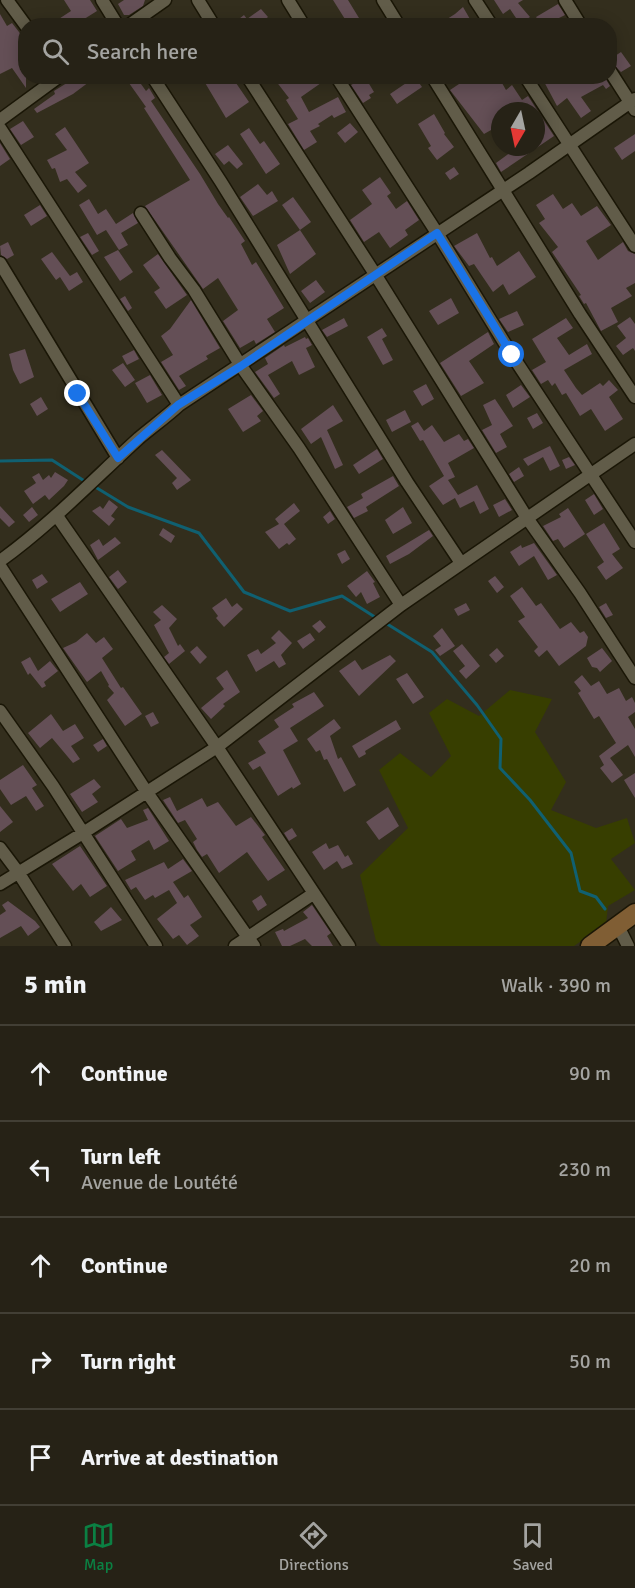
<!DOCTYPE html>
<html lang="en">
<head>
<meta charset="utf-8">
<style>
	body { margin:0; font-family:Signika,sans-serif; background:#322f23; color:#f1f3f6 }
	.compass { position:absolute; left:491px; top:102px; width:54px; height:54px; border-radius:50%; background:#262216; box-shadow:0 3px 15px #0003; rotate:189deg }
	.stop { position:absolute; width:18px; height:18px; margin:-14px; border:4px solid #1a73e8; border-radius:50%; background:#fff }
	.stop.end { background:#1a73e8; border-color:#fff; box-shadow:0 2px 6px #0008 }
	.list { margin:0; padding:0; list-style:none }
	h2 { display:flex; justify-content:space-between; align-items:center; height:78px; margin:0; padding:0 24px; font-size:26px }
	h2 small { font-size:20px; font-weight:400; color:#a4a4a1 }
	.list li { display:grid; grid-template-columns:39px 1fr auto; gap:18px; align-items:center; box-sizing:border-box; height:96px; padding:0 24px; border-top:2px solid #423f35 }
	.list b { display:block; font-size:22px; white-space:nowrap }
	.list p { margin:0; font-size:20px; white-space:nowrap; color:#a4a4a1 }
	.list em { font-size:20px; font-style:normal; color:#a4a4a1 }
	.icon { flex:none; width:33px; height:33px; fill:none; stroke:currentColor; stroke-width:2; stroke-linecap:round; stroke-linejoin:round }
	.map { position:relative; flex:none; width:635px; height:946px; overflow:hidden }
	.search { position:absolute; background:#262216; box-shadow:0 3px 15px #0003; left:18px; right:18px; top:18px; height:66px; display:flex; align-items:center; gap:15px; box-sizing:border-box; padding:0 21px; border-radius:24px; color:#a4a4a1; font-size:22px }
	.sheet { height:558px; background:#262216 }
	nav { display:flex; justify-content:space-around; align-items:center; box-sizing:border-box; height:84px; border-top:2px solid #423f35; background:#262216; font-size:16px; color:#a4a4a1 }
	nav a { display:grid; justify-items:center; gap:3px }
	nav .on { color:#0b8043 }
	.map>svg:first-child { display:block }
	.green { fill:#373e00 }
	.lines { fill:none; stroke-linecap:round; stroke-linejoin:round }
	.stream { stroke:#106071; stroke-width:3 }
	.building { fill:#644f56 }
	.street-casing { stroke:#1a1606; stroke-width:15 }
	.secondary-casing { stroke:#1a1606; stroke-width:21 }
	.street { stroke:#615c49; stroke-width:12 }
	.secondary { stroke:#805e34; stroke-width:18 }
	.route { stroke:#1a73e8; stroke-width:8 }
</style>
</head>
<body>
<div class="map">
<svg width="635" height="946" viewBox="0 0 635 946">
	<rect width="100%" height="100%" fill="#332e1d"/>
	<path class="green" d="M510,690L552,699L535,732L566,782L551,810L596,828L627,818L635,843L611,859L635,890L608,906L606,924L574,946H381L376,941L360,875L408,828L379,770L400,753L431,777L451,756L429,713L447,699L479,716Z"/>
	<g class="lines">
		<path class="stream" d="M0,461L52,460L86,482
			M92,485L128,507L199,533L244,592L290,611L342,596L378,619
			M384,622L432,652L477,705L501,739L500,768L530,800L571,853L580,891L596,897L605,909"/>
	</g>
	<path class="building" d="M64,0H90L97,11L81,21L84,26H48L71,11Z
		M124,0H145L143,6L129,15H124L118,4Z
		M333,0H348L359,18L348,24Z
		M494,0H523L518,3L530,17L520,24L510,9L503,14Z
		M558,4L565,15L559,18L561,22L554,26H542L536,17Z
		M463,7L474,26H436L455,14Z
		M261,9L268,17L257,26H230L244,15L247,19Z
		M0,14L7,26L12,23L26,41V88L12,68L0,74Z
		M621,52L631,66L621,72L609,60Z
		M78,76H97L73,94L37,113L34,109L55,94L54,91Z
		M124,76L136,77L146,91L149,88L155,98L151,101L200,174L218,204L228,218L229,217L245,241L241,244L252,265L256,262L284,308L267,319L275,332L256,344L254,340L240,348L223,321L238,310L218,278L203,289L145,206L190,180L144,108L146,107Z
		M201,76H215L217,80L223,76H239L240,80L236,83L249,102L226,118Z
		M272,76H317L321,83L301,97L309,112L338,97L346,112L334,118L332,115L318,124L320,126L310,131L317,142L304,150L288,124L298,119L286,100L289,98Z
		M471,76H498L506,90L512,85L522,100L528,96L554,136L501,172L496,163L518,147H536V111H500L496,120L500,125L484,134L450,90Z
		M541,76H604L610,86L606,89L603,85L581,97L591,111L581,118L567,98L557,106Z
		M365,77L374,92L369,95L371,98L363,103L351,85Z
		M415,77L422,87L397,104L390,94Z
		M434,114L445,133L444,134L454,147L437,160L428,148L431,146L418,124Z
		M23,121L34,137L21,145L10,129Z
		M350,123L358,132L345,143L337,133Z
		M65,127L89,163L75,172L87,186L78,193L67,179L60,182L55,168L52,169L47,160L67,150L55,134Z
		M249,128L260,144L264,141L280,164L266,174L240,134Z
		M635,134V151L622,160L614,148Z
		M0,143L10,159L0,166Z
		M228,145L243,164L237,169L229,161L224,165L215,154Z
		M454,167L459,174L450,180L445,173Z
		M380,177L391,193L387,196L396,209L407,201L419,220L405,230L408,235L390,248L379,232L364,242L350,220L372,204L362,190Z
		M258,184L267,195L272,191L278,201L253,216L240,197Z
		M553,194L563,209L572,203L581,216L597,206L611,225L586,241L598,260L623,242L628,251L635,254V283L626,288L632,296L611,308L618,322L601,331L586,303L584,304L579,296L581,295L552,252L558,247L539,223L545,219L536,205Z
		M293,197L311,222L300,230L282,205Z
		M89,199L98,214L106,209L116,224L133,213L138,223L121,233L128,245L119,250L106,230L97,235L79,205Z
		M40,205L47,216L31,226L24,215Z
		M300,230L316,254L290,274L277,245Z
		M88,233L99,251L92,255L80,237Z
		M477,233L490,258L492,257L497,266L519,251L536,277L509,295L503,284L493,292L474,264L469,266L454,246Z
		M8,242L14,255L7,259L1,255L0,246Z
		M118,250L133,272L120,281L104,257Z
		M52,252L70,276L77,272L83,282L69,291L60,277L56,280L41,259Z
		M158,254L187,295L166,309L154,292L160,288L143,265Z
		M316,280L325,292L310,303L301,291Z
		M125,296L132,308L128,311L120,299Z
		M451,298L459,313L438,325L429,311Z
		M191,300L220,348L206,356L208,359L179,376L186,386L179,390L161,362L173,355L161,336L170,329Z
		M517,311L524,325L508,332L499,319Z
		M630,317L635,324V351L633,348L623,355L616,346L626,338L617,326Z
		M344,318L348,326L327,337L322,330Z
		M566,318L573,328L557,338L569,355L587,344L592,354L564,370L576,388L582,395L600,383L603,386L609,380L618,390L609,397L623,419L605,431L591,409L580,416L566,393L562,395L555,383L552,386L548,380L541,384L532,370L546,362L532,339Z
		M382,328L387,336L382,339L393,360L383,365L367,337Z
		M488,332L494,344L469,361L484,383L461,396L440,363Z
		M305,337L306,339L308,338L312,345L306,348L315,367L299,375L292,361L268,375L280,394L274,398L255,372L268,364L265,358L284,345L285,347Z
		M25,349L34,377L20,384L13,370L9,354Z
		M134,350L139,359L127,365L122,356Z
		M123,363L135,380L125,387L112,370Z
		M150,375L162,395L147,403L135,383Z
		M426,384L434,399L422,406L413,391Z
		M521,385L530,397L513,408L506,395Z
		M251,395L263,411L257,416L261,421L243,432L228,409Z
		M41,397L48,409L37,416L30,404Z
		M495,399L513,426L500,434L507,447L496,453L482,430L492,425L483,405Z
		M333,405L343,421L327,430L343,465L335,469L321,437L311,444L301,429Z
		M405,410L411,422L392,432L386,420Z
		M537,413L543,423L533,429L527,418Z
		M418,422L424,431L432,425L444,442L459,434L464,441L468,439L474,448L448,463L455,477L448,480L458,495L477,485L489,509L480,514L474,501L460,508L455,498L443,505L429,486L444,476L423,440L420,441L411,426Z
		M550,446L560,466L550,471L543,457L528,466L523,459Z
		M377,449L383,459L359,474L353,465Z
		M162,450L191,480L177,490L172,483L177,478L155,455Z
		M569,457L575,465L566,469L562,460Z
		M519,467L524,476L514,482L509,474Z
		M55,472L68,480L64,486L49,500L45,495L33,504L24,491L36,483L32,477L39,473L43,480L49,475L51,478Z
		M393,476L399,486L366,507L368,511L354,518L347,507L363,498L361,494Z
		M594,494L603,509L594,515L585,500Z
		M505,499L512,510L499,517L493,505Z
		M109,500L118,507L111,516L115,519L109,526L92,511L100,506L103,509Z
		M294,503L300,511L284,524L296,539L289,545L287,543L279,549L265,532L279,524L275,519Z
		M0,506L15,522L9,527L0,518Z
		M32,507L38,515L29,522L23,515Z
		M403,507L412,523L393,534L385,520Z
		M568,508L585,534L564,548L558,539L553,541L543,526L561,517L559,514Z
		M330,511L335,519L328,524L323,517Z
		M604,523L620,549L612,554L623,568L606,580L597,567L604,562L586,534Z
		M163,528L175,536L171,543L159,535Z
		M429,530L433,536L409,554L390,564L386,556Z
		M115,537L121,543L98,560L90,545L99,539L103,546Z
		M534,543L557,575L548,580L534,556L519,566L510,552L521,545L522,548Z
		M345,550L350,559L342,564L337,554Z
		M118,570L127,582L118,589L109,577Z
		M367,571L375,582L373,583L380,597L367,604L361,592L356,597L347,586Z
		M42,574L48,582L37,589L32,580Z
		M495,576L504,587L497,593L488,581Z
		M80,582L88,594L60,612L51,599Z
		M522,587L536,606L541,603L560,629L571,622L580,633L584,631L588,637L586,646L559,666L547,650L539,657L534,651L538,647L518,621L525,617L510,596Z
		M226,598L232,607L237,603L243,609L224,627L216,618L218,616L212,608Z
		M466,603L470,610L458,616L454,609Z
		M606,603L613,615L606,618L599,607Z
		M162,605L177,619L169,628L178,646L180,644L185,651L169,664L164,657L169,653L154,625L161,620L153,612Z
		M320,620L326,627L319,633L312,626Z
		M442,628L455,646L440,656L435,650L441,646L433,636Z
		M279,630L292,643L281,655L286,664L279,668L274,661L256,672L247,655L258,649L261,654L276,643L271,638Z
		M87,633L96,643L104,637L113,649L102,658L121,688L123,687L142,714L125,726L107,700L114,693L108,686L109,685L101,671L87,682L63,648L76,642Z
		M310,633L315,640L303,649L297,641Z
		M462,644L480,666L466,679L459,671L465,666L453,651Z
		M197,646L207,657L200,664L190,652Z
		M497,648L504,656L496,663L489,655Z
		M602,648L612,661L600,672L597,668L592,667L587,658Z
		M390,655L396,661L359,696L339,671L355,660L362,670Z
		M30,657L38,671L50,661L58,671L44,682L46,686L42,688L30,673L28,675L21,662Z
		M227,670L240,692L223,704L225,706L211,719L201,708L224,689L216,678Z
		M407,673L424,697L413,704L396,679Z
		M582,675L591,686L599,681L607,694L619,688L626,701L632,697L635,703V712L628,717L635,729V757L628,745L610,758L623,775L612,783L600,768L604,765L599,756L616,743L599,716L594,719L578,693L581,691L574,682Z
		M314,692L324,706L290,728L298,741L283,750L301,784L293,789L292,787L278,796L260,766L253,770L248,763L266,753L258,741L279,727L274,720L294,707L292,704Z
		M153,712L159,723L151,727L145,716Z
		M51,714L63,731L75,724L84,738L71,746L80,759L73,763L52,738L40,748L28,733Z
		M334,719L341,728L330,736L338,759L341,757L356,785L344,792L327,759L324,760L320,750L316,752L307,739Z
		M396,720L401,729L365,751L366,754L359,758L352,746Z
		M103,739L107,746L98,752L93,745Z
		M23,765L37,785L32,788L44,806L36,811L26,796L11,805L0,789V780Z
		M635,773V798L624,780Z
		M94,779L101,787L92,794L98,802L82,812L70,794Z
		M170,797L177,811L202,798L207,807L218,802L236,826L251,817L265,835L262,837L285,870L268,881L247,852L219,873L207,854L202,857L197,850L193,842L197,839L185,820L178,823L163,800Z
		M0,806L13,822L0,832Z
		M388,807L399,826L379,840L366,822Z
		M148,808L169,841L154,850L149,840L131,851L136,860L118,871L95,836L121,819L127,828L148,820L143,810Z
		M292,828L297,836L289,841L284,833Z
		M326,843L329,849L338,845L345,857L348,855L353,864L342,869L337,861L324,870L312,852Z
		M80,846L107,886L90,897L81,884L73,891L52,864Z
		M183,859L192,871L173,882L184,898L188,895L202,917L190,925L199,936L187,945L179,935L173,939L157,919L177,903L169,890L155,898L153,895L145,900L136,887L131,890L125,880L164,862L168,869Z
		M261,895L267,905L258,911L252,901Z
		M8,901L35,921L40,927L28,936L21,926L0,938V915L6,911L2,905Z
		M312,905L331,933L327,936L333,946H312L305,939L290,946H282L275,932L283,929L284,931L308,918L303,912Z
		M111,907L122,920L101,931L94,922Z"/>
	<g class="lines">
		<g class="street-casing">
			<path id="street" d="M7,0L26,26
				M102,0L118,26
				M198,0L214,26
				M288,0L304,26
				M383,0L399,26
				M475,0L492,26
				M565,0L581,26
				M128,26L165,0
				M610,71L635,110
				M152,76L221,182L407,482L461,563
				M247,76L375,274L527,518L580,593L635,678
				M336,76L437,233L512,355L635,542
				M432,76L580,314L635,397
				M525,76L635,246
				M0,120L60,76
				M0,128L179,405
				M141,213L170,258L194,290L241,366L299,448L401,605
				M0,263L118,458
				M57,516L217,747L349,946
				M0,561C51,524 93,480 139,438C152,427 166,417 179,405L529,173L635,99
				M0,566L146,791L254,946
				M0,711L53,786L156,946
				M0,848L18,872L65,946
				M0,884L83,833L217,747L401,605L635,444
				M618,926L628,946
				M235,946L313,894"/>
		</g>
		<g class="secondary-casing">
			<path id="secondary" d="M590,946L635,913"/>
		</g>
		<use href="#street" class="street"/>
		<use href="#secondary" class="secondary"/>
	</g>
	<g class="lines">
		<path class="route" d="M78,394L118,458L178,405L241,366L437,233L512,355"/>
	</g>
</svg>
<svg class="compass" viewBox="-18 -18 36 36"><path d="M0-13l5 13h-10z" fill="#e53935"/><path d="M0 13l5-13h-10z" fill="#a4a4a1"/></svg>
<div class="stop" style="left:512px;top:355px"></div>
<div class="stop end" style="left:78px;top:394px"></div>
<div class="search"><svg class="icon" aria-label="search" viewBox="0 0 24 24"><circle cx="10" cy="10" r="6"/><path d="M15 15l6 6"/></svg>Search here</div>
</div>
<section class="sheet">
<h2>5 min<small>Walk · 390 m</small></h2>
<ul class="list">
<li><svg class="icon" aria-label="ahead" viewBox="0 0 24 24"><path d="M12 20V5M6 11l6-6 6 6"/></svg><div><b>Continue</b></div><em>90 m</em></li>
<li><svg class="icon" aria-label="left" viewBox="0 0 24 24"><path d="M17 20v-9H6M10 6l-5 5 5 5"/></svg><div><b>Turn left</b><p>Avenue de Loutété</p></div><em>230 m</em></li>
<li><svg class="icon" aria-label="ahead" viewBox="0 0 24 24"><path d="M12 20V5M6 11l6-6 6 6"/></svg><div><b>Continue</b></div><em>20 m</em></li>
<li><svg class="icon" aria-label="right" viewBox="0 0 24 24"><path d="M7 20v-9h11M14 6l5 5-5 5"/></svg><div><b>Turn right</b></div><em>50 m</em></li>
<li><svg class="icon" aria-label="arrive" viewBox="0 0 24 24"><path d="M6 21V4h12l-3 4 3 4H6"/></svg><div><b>Arrive at destination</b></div></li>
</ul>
</section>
<nav>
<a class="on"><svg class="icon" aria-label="map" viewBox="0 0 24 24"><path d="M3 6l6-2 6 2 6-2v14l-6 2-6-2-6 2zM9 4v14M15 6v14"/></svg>Map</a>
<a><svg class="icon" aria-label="directions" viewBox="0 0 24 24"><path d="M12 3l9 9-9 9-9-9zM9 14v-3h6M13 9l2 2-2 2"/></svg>Directions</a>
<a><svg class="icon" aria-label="saved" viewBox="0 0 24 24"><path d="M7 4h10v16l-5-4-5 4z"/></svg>Saved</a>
</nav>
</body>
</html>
